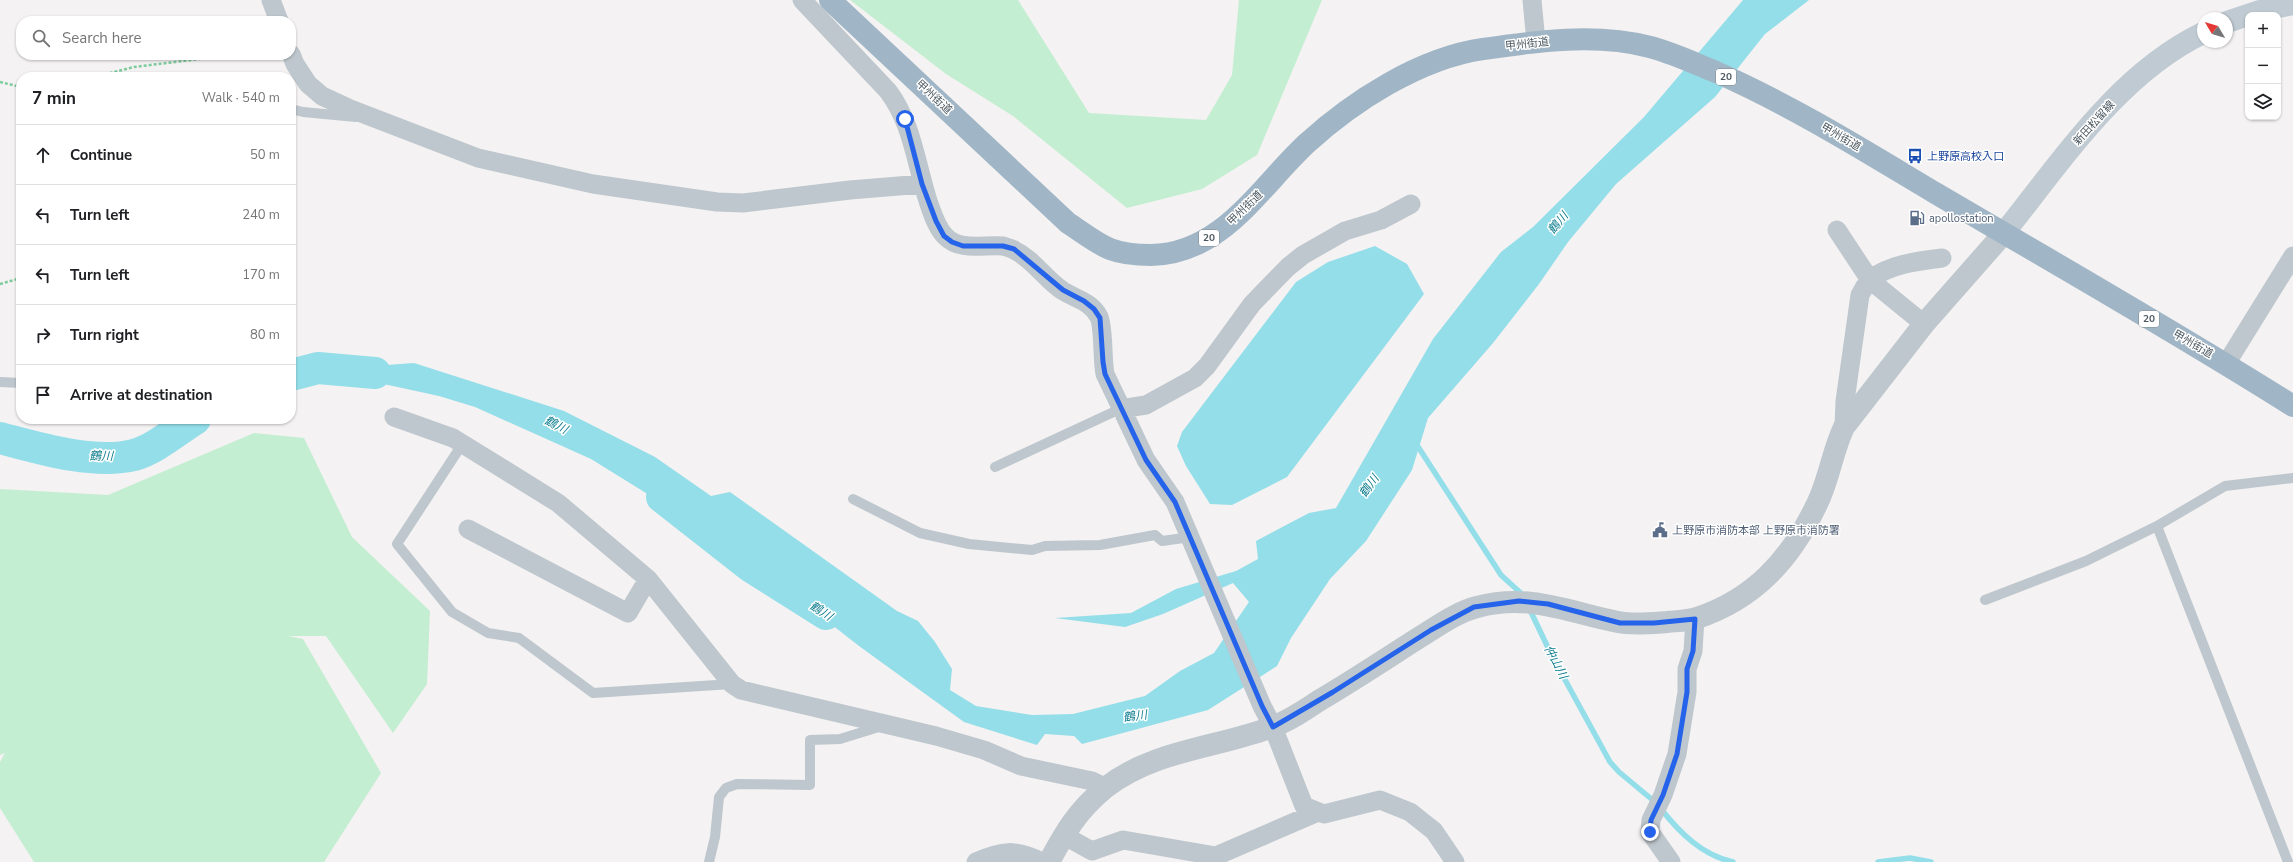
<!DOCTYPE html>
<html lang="en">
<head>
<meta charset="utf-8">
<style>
	body { margin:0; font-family:"Nunito Sans","Noto Sans JP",sans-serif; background:#f2f2f2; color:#202124 }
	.controls { position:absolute; right:12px; top:12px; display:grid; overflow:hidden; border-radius:8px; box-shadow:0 1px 3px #0004 }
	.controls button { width:36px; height:36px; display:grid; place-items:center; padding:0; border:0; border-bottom:1px solid #e0e0e0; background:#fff; color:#202124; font:20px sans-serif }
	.compass { position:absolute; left:2197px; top:12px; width:36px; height:36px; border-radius:50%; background:#fff; box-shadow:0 1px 3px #0004; rotate:308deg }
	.stop { position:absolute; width:12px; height:12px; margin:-9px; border:3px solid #2563eb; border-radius:50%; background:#fff }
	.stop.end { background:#2563eb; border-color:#fff; box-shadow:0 1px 4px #0008 }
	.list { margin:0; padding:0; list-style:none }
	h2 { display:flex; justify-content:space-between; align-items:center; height:52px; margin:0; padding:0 16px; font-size:17px }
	h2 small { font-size:13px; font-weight:400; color:#757577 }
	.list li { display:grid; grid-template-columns:26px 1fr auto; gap:12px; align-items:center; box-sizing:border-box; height:60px; padding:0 16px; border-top:1px solid #e0e0e0 }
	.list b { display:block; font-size:15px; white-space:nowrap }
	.list em { font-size:13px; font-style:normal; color:#757577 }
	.icon { flex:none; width:22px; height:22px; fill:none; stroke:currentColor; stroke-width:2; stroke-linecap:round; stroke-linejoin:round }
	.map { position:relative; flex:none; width:2293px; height:862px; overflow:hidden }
	.search { position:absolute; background:#fff; box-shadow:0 1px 3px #0004; left:16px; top:16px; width:280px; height:44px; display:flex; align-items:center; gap:10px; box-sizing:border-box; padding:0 14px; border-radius:16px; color:#757577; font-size:15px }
	.panel { position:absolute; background:#fff; box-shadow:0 1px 3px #0004; left:16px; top:72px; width:280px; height:352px; border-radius:16px }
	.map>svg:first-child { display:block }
	.green { fill:#c4eed1 }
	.water { fill:#93dee9 }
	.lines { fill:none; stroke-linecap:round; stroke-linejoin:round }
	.stream { stroke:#93dee9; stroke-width:5.5 }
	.river { stroke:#93dee9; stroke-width:32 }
	.path { stroke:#7dcb9e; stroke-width:2.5; stroke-dasharray:3 2; stroke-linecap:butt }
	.service { stroke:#bec7cd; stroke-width:10 }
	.minor { stroke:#bec7cd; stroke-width:19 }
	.tertiary { stroke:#bec7cd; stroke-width:22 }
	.secondary { stroke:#bfcad2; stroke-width:22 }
	.trunk { stroke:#a0b6c6; stroke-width:22 }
	.route { stroke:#2563eb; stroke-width:5 }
	.labels { text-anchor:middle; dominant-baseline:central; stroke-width:3; stroke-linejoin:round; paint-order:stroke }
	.shield { fill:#fff; stroke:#80898f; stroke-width:1 }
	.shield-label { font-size:10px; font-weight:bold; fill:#4a575f }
	.street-label { font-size:11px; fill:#4a575f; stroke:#fff }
	.transit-label { font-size:11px; fill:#164399; stroke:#fff; text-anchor:start }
	.service-label { font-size:11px; fill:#4e5e75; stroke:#fff; text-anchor:start }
	.water-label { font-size:12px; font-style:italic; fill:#148191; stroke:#fff }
</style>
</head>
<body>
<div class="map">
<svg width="2293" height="862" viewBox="0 0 2293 862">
	<rect width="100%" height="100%" fill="#f4f2f2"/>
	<path class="green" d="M850,0H1018L1089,113L1206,120L1232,75L1239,0H1322L1257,155L1202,189L1127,208L1013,116L946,74Z
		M254,433L304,438L352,537L430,611L427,684L393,733L326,636H288L303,639L381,773L324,862H34L0,808V762L5,753L0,755V489L108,495Z"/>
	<path class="water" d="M1743,0H1809L1765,34L1715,97L1616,184L1568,242L1539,284L1493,343L1428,418L1412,470L1366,541L1330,579L1291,638L1277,666L1208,710L1082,744L1074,736L1045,734L1037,745L964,722L859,646L730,545L591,459L475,407L439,396L319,370L414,363L564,411L655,457L711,496L730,492L897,611L918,621L935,642L952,669L950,690L976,706L1032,715L1073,714L1145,696L1180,671L1214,653L1249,602L1233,583L1163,614L1125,627L1055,618L1131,613L1176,589L1236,571L1258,559L1256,541L1309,513L1336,508L1433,339L1501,252L1533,227L1644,117Z
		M1375,246L1407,264L1424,294L1287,477L1232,505L1210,504L1186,466L1177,446L1182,432L1296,282L1328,262Z"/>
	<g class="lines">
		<path class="stream" d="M1415,442L1501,575L1524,596
			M1529,608L1552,656L1610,762L1619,772L1655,802
			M1661,809C1680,833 1702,855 1733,862
			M1878,862L1910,858L1931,862"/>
		<path class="river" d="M291,375L318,368L375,373
			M0,438C38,448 94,465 134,455C155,449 176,431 195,419
			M662,497L750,566L826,614"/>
		<path class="path" d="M95,77L134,67L232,55
			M0,82L21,87
			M0,284L21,278"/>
		<path class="service" d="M291,109L303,112L356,117
			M0,382L21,383
			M463,443L397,544L452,612L488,633L519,638L593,693L732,684
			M995,467L1120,409
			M853,499L920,533L969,544L1032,550L1045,546L1100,545L1155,535L1162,541L1191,537
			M1985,600L2086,561L2157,526
			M709,862L715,837L719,797L726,788L737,784L810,785V740L840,739L882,726
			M2288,862L2157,526L2225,486L2293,478"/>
		<path class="minor" d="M271,0L279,21
			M802,0L888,91C913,124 916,165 929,204C933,215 937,228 945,236C960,252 984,244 1003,246C1006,247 1011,248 1014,250C1033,259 1045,279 1063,291C1076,299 1092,302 1099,317C1104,328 1102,359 1105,374L1146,460L1175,502L1262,706L1273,727L1304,806L1324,814L1380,800L1410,812L1434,831L1455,862
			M1532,0L1536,42
			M291,54L295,64L308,84L322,96L348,108L478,158L593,184L717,202L743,203L850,190L923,184
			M1837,230L1870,280L1924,324
			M2226,364L2293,256
			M1120,409L1146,405L1195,378L1207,366L1252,304L1288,267L1303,255L1345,231L1381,220L1411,204
			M394,417L453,438L558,503L648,579L732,684L741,690L936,736L984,750L1021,766L1092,781L1106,788
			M1844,427L1845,401L1860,295C1863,290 1866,283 1871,279C1890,264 1919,261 1942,258
			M468,529L628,613L648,579
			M1063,835L1092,851L1123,840L1216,856L1318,812
			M976,862C1002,850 1015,849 1042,862
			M1671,862L1650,832L1651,820L1663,795L1677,754L1687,692V669L1693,651L1695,619"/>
		<path class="tertiary" d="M1049,862C1065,832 1078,810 1105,788C1153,750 1217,748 1272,727C1289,721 1305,710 1320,700C1354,680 1387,658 1420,637C1438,626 1457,612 1477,607C1530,593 1568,612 1618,622C1633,625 1652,623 1667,622C1677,621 1688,621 1697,618C1754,599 1790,560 1816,506C1829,481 1832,452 1844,427L1924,324L2004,233"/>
		<path class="secondary" d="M2227,22L2260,11L2293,4
			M2004,233C2061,162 2118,74 2203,33"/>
		<path class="trunk" d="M830,0L1068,223C1082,232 1095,243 1110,249C1123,254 1137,255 1151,255C1222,254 1260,187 1306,144C1353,101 1420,58 1483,49C1538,41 1596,33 1650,47C1673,53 1694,63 1716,72C1793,106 1865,151 1937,194C2056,264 2176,332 2293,406"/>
	</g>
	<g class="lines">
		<path class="route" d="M905,119L922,184L936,221L944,236L952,242L963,246H1003L1014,249L1063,290L1084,301L1094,309L1100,318L1103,362L1105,374L1146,460L1175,502L1262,706L1273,727L1333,692L1431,630L1474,607L1519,601L1548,604L1620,623H1654L1695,619L1693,651L1687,669V692L1677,754L1663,795L1651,820L1650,832"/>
	</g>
	<defs>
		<g id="bus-bare" transform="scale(1.2)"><path d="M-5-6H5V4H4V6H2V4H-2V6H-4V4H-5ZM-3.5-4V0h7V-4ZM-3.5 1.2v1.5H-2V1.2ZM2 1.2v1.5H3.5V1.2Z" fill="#1a4fb4" stroke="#fff" stroke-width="2.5" paint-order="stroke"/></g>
		<g id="fuel-bare" transform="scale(1.2)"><path d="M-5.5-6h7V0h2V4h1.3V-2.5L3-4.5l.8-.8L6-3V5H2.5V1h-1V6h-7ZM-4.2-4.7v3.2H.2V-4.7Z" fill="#5c6f8a" stroke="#fff" stroke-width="2.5" paint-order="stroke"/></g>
		<g id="civic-bare" transform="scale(1.2)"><path d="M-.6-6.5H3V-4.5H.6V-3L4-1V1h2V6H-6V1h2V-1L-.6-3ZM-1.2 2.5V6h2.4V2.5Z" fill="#5c6f8a" stroke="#fff" stroke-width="2.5" paint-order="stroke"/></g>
	</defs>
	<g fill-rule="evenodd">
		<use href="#bus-bare" x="1915" y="156"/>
		<use href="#fuel-bare" x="1917" y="218"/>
		<use href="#civic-bare" x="1660" y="530"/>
	</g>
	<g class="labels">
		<g class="shield">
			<rect x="1716" y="69" width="20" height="16" rx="3"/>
			<rect x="1199" y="230" width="20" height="16" rx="3"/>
			<rect x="2139" y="311" width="20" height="16" rx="3"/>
		</g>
		<g class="shield-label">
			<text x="1726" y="77">20</text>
			<text x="1209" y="238">20</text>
			<text x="2149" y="319">20</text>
		</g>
		<g class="street-label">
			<text transform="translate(1527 44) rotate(-6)">甲州街道</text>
			<text transform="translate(934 97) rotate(43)">甲州街道</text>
			<text transform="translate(2094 123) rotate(-48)">新田松留線</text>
			<text transform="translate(1841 137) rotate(30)">甲州街道</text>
			<text transform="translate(1245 208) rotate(-44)">甲州街道</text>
			<text transform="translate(2193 344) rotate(30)">甲州街道</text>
		</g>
		<g class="transit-label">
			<text x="1927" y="156">上野原高校入口</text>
		</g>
		<g class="service-label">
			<text x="1929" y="218">apollostation</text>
			<text x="1672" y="530">上野原市消防本部 上野原市消防署</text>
		</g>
		<g class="water-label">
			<text transform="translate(1558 223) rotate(-50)">鶴川</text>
			<text transform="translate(556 425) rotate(27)">鶴川</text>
			<text transform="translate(101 456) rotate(1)">鶴川</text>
			<text transform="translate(1369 486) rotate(-54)">鶴川</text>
			<text transform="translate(821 611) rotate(32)">鶴川</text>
			<text transform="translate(1556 662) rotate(62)">仲山川</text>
			<text transform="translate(1135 716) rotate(-7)">鶴川</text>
		</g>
	</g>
</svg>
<div class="controls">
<button>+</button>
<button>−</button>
<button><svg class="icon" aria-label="layers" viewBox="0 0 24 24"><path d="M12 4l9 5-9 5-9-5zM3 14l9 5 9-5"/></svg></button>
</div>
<svg class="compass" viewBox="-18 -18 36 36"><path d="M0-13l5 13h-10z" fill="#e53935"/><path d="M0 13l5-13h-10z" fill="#757577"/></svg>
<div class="stop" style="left:905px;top:119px"></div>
<div class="stop end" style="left:1650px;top:832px"></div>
<div class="search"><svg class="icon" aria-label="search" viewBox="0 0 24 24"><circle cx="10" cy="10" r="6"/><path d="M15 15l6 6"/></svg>Search here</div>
<section class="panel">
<h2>7 min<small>Walk · 540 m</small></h2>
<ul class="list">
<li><svg class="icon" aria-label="ahead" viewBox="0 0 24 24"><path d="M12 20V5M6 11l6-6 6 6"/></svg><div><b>Continue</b></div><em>50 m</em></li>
<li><svg class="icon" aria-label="left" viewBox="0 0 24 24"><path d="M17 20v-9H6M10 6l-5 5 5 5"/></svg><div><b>Turn left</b></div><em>240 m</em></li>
<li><svg class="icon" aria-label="left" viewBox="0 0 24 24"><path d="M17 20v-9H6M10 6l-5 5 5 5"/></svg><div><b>Turn left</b></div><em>170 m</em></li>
<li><svg class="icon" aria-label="right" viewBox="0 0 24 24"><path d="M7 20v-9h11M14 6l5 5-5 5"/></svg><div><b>Turn right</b></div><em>80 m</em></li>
<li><svg class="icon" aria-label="arrive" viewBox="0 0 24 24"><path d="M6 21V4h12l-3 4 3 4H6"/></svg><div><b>Arrive at destination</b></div></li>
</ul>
</section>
</div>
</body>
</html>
